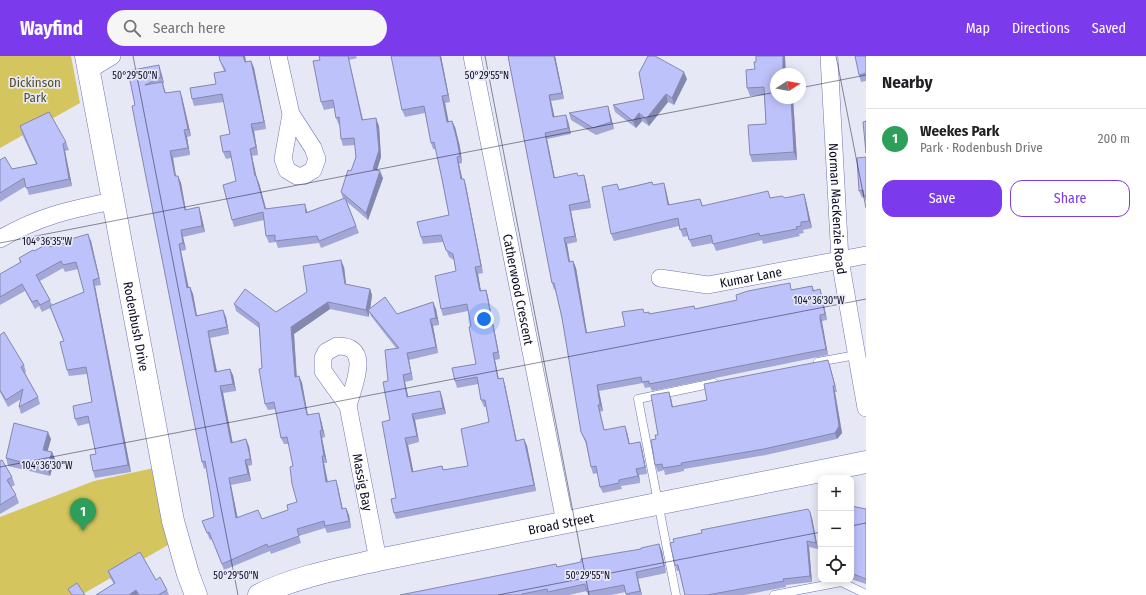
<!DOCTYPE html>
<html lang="en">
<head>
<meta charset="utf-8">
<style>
	body { margin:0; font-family:"Fira Sans Condensed",sans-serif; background:#f6f6f6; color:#202124 }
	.controls { position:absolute; right:12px; bottom:12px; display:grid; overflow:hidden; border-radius:8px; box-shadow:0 2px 10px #0003 }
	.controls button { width:36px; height:36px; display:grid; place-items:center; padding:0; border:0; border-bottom:1px solid #e0e0e0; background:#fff; color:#202124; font:20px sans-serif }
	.compass { position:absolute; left:770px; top:12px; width:36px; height:36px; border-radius:50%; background:#fff; box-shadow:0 2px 10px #0003; rotate:79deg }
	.you { position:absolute; left:484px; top:263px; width:14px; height:14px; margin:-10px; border:3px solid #fff; border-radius:50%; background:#1a73e8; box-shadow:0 0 0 6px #1a73e833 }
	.badge { display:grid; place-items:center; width:26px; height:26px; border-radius:50%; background:#7c3aed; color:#fff; font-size:13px; font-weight:700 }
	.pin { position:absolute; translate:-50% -33px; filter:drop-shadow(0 1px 2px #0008) }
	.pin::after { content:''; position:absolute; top:21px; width:14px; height:12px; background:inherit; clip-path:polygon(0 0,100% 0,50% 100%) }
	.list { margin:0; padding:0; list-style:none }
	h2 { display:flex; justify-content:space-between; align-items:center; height:52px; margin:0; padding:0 16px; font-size:17px }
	h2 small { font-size:13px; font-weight:400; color:#757577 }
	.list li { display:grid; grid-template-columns:26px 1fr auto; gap:12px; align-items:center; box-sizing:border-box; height:60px; padding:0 16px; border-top:1px solid #e0e0e0 }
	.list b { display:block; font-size:15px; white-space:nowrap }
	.list p { margin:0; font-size:13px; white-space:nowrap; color:#757577 }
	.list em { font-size:13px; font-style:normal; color:#757577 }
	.actions { display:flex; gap:8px; padding:12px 16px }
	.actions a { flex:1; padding:9px 0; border:1px solid #7c3aed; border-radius:12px; text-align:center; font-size:14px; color:#7c3aed }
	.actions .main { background:#7c3aed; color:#fff }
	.icon { flex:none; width:22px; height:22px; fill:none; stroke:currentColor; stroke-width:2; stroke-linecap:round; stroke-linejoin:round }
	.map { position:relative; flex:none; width:866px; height:539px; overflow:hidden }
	header { display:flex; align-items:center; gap:24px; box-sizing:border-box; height:56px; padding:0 20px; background:#7c3aed; color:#fff }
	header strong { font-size:19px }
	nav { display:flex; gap:22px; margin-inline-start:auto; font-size:14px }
	.search { width:280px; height:36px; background:#f6f6f6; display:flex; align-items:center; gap:10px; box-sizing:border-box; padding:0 14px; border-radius:22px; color:#757577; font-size:15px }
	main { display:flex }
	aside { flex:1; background:#fff }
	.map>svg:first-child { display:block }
	.green { fill:#d4c55e }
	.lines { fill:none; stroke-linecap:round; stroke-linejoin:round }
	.lane-casing { stroke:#7073b3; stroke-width:9 }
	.street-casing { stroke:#7073b3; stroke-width:18 }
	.secondary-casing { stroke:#7073b3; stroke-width:23 }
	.lane { stroke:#fff; stroke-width:8 }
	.street { stroke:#fff; stroke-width:17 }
	.secondary { stroke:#fff; stroke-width:22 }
	.wall { fill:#a3a7d7; fill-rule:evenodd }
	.shaded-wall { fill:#8488af }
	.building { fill:#bdc2fa; stroke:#8488af }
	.ticks { fill:none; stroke:#0a0921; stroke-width:1; stroke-opacity:0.45 }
	.labels { text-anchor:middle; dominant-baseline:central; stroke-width:3.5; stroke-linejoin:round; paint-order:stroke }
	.park-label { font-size:13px; fill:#564f23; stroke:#e6e8f6 }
	.street-label { font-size:13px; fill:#0a0921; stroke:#e6e8f6 }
	.ticks-label { font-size:10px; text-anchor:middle; fill:#0a0921; stroke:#e6e8f6; stroke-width:3.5; stroke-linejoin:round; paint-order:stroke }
</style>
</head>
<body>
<header>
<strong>Wayfind</strong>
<div class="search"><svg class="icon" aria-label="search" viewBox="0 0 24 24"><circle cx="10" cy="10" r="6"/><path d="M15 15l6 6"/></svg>Search here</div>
<nav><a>Map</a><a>Directions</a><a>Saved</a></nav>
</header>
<main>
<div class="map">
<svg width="866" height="539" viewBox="0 0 866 539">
	<rect width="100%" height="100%" fill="#e6e8f6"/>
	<path class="green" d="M0,0H71L80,47L0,92Z
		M154,412L168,489L81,539H0V461L94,425Z"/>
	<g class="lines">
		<g class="lane-casing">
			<path id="lane" d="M818,306L856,299
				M676,539L638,343L714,327
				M774,539L841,526L866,538"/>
		</g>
		<g class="street-casing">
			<g id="street">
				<path d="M278,0L291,58L313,92L317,103L313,114L303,120H297L287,114L283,103L291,58"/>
				<path id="s1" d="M472,0L565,466"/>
				<path id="s2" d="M829,0L840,204L866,352"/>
				<path d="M89,14L112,0"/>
				<path d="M0,183C39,160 69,154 112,145"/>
				<path id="s3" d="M660,222L708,229L866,199"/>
				<path id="s4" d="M348,350C353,330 373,289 337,290L326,296L323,302V315L348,350L378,504"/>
			</g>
		</g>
		<g class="secondary-casing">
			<g id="secondary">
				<path id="s5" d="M86,0L173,465L188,518L196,539"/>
				<path id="s6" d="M259,539C295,521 338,513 378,504L866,406"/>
			</g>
		</g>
		<use href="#lane" class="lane"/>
		<use href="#street" class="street"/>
		<use href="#secondary" class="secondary"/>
	</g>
	<path class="wall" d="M219,0H245L246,6L251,5L254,12L266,73L254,75L258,99L252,100L256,120L259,127L266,153L307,155L308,156L343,143L341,136L351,115L356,101L355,89L343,90L341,83L340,69H339L336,62L334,52L324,54L321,46L320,4L319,0H356L357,2L349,4L363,63L379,70L381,101L377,114L383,122L368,164L347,146L359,177L321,192L319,187L278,192L276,186L269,187L266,180L264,164L234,171L232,164L236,125L231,102L226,103L223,96L230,78L224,46L194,50L192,43L216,28L224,15L220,5Z
		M391,0H441L450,46L445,47L448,66L455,71L460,91L462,107L459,108L462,123H464L466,130L483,217L478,218L481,235L486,234L488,241L500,303L495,304L499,323L503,322L505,329L517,385L524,383L527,390L536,435L396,463L394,457L396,442L388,325L396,292L371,260L369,256V261L330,253L294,278L297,321L299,320L302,327L308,359L321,364L325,381L322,382L327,407H324L328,426L338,431L343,453L346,452L349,459L351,472L327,477L325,472L299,480L301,487L271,498L270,495L224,514L212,483L210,484L202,465L214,461L210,434L206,412L204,413L202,406L135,49L128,15L161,16L164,27L163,28L166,37L182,41L191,80L187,81L190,99L173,102L176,120H178L181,127L186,154L199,151L201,158L205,176L183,181L186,194L181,195L189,232L190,231L193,238L197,259L226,261L229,278L210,282L217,315L233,319L236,335L223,337L232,386L249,390L252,407V409L248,410L251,425L231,429L237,461L262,463L288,454L297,446L293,410L289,388H284L281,382L276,353L268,354L265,348L259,272L236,255L234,248L276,256L307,236L344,211L346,229L370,233L372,239L370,252L397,258L433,246L436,253L439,269L433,270L438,297L409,304L413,324L405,326L408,341L440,335L442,341L446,358L415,364L419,386L408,389L413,416L442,410L444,414L468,410L489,366L486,351H484L481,344L478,328L457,332L455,325L476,308L471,270L468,255L443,260L441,253L456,215L454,204L449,201L443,186L423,188L421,181L449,159L442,123L436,93H433L431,87L425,57L405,61L402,54Z
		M508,0H555L564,43L551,45L554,61L568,65L571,78L547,83L555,122L579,120L584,119L586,126L591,152L571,155L577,186L567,188L570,206L573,205L576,212L587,277L625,270L645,257L649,258L695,253L812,230L814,234L822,240L827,264L822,265V269L828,299L652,335L650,331L645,332L643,327L599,335L603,355L600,356L604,374L627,376L630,388L640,386L642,393L647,418L639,419L640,427L621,430L622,433L603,437L600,431L598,417L593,418L591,411L586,388L581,376L562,262L555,233L554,234L552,227Z
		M866,0V25L861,26L859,19Z
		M756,6L776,42H793L797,104L752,106L750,99L766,68L764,39L750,40L747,32L755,13Z
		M687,23L674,49L668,46L649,70L642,65L636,72L615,56L613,49L644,43Z
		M569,57H610L614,73L596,79L571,64Z
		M20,70L66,86L69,94L65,95L72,130L29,139L26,130L0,146V104L12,113L36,108L22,78Z
		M866,101V146L864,141L862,142L859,135Z
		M652,126L653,129L666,134L669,149L700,143L703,150L771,142H785L804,138L806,145L812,172L803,174L804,177L799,178L800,180L763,188L762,184L716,195L713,187L692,191L688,180L683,181L679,170L614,185L611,178L617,128L619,133Z
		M91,185L101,229L95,230L131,416L95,422L93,415L96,398L90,367L78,370L75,363L92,346L87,318L69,320L67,314L64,285L50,252L42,256L39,250L35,253L25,235L0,249V218L20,207L19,202L34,195L49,191ZM63,212L65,216L78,213L84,236L52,249L50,244L40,225Z
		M0,279L24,309L26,316L25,317L38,341L40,348L21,358L19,351L21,343L8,351L0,336Z
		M830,310L837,336H835L842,377L837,383L766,399L684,413V415L665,419L664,414L658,416L655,409L656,383L658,379L671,342L673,351L707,344Z
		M51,383L47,395L52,396L55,403L50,420L8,410L6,402Z
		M0,405L12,421L15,429L11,431L16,439L19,447L0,458Z
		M851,450L866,453V528L851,523V501L852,500H851Z
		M812,462L818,493L809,491L812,526L786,529V531L744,539H685L679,515H677L675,509Z
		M662,495L666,517L638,523L642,539H626V536L611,539H588L587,535L569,539H400L557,511Z
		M108,515L156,524L167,534L169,539H96L114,528L110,522Z"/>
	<path class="shaded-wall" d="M243,0H245L247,13L245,6Z
		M348,0L349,4L364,71L362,64Z
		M440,0H441L450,46L448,39Z
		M554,0H555L564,43L562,37Z
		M783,0H785L786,18L783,13Z
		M251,5L254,12L266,73L264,66Z
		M159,9L161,16L164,27L161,21Z
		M684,16L687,23L674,49L672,42Z
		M180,35L182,41L191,80L188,73Z
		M666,38L668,46L649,70L646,63Z
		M549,39L551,45L556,67L553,61Z
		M442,40L445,47L450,72L447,66Z
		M791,42H793L797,104L794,96Z
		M608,50L610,57L614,73L611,66Z
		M639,57L642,65L636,72L633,65Z
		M566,59L568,65L571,78L568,72Z
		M376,62L379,70L381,101L375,120L373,113Z
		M452,65L455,71L460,91L462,107L460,100Z
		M251,68L254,75L258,99L256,91Z
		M184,74L187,81L190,99L188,92Z
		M545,77L547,83L556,128L554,122Z
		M63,88L65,95L72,130L69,123Z
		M250,93L252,100L258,127L255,120Z
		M170,95L173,102L177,127L175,120Z
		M457,101L459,108L464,130L461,123Z
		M380,115L383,122L368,164L366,157Z
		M584,119L586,126L591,152L589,145Z
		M178,120L181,127L187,161L185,154Z
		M256,120L259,127L268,160L265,153Z
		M464,123L466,130L483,217L481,210Z
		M664,127L666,134L671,157L668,149Z
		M804,138L806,145L812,172L809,165Z
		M305,148L307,155L309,164L306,157Z
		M569,149L571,155L577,186L575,180Z
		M199,151L201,158L205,176L202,170Z
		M181,174L183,181L186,194L183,187Z
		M88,178L91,185L101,229L99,222Z
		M564,182L567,188L571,212L569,206Z
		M179,188L181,195L190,239L187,232Z
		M341,204L344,211L347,235L345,228Z
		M573,205L576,212L588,283L586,277Z
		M475,211L478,218L482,242L480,235Z
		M93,224L95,230L131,416L128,409Z
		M190,231L193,238L198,266L196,260Z
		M370,233L372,239L370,255L368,254L369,257V261L366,254Z
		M820,233L822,240L827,264L825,258Z
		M486,234L488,241L500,303L498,296Z
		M328,246L330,253L294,278L297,328L295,321L291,271Z
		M433,246L436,253L439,269L436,262Z
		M223,254L226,261L229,278L227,271Z
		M820,259L822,265L828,299L826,293Z
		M430,263L433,270L438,297L436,291Z
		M208,275L210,282L218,322L215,316Z
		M407,297L409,304L413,324L411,317Z
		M493,297L495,304L500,330L498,323Z
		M828,304L830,310L837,336L835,330Z
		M230,313L233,319L236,335L233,328Z
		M403,319L405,326L410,348L407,341Z
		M299,320L302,327L309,366L307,359Z
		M503,322L505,329L518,392L516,385Z
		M597,329L599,335L603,355L600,349Z
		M220,330L223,337L234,393L231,387Z
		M833,330L835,336L842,377L837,383L835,377Z
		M440,335L442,341L446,358L443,352Z
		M669,336L671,342L674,358L672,351Z
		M598,349L600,356L606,380L604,374Z
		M319,357L321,364L325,381L322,374Z
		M412,358L415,364L419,386L417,380Z
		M625,370L627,376L631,395L629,388Z
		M320,375L322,382L327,407L324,400Z
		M48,376L51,383L46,401L43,394Z
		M405,382L408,389L415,423L412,416Z
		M246,383L249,390L252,409L250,403Z
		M524,383L527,390L536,435L534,429Z
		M640,386L642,393L647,418L645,411Z
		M52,396L55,403L50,420L47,413Z
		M322,400L324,407L329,433L326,426Z
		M245,404L248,410L251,425L248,418Z
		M636,413L639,419L640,427Z
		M229,422L231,429L239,468L236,462Z
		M336,424L338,431L344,460L342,453Z
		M346,452L349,459L351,472L349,465Z
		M810,456L812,462L818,493L816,487Z
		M807,485L809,491L812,526L810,520Z
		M659,488L662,495L666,517L664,510Z
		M636,516L638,523L642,539L640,535Z
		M136,534L138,539H129Z"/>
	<path class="building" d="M219,0H243L245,6L251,5L264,66L251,68L256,91L250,93L255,120H256L265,153L305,148L306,157L345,142L356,170L319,185L317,180L275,185V179L266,180L263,156L232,164L223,129L236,125L230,95L223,96L220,80L230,78L222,38L192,43L190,32L216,28L214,17L226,15L220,5Z
		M319,0H348L362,64L376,62L379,94L373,113L380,115L366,157L341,136L348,114L351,115L356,101L354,82L341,83L339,61L336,62L333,44L321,46L313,5L320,4Z
		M391,0H440L448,39L442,40L447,66L452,65L457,84L460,100L457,101L461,123H464L481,210L475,211L480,235L486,234L498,296L493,297L498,323L503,322L516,385L524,383L534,429L394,457L391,443L396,442L382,366L390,364L383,326L388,325L385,294L399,292L368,254L385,241L397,258L433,246L436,262L430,263L436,291L407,297L411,317L403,319L407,341L440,335L443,352L412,358L417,380L405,382L412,416L442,410L443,414L468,410L461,373L489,366L485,344H481L477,321L455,325L452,312L476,308L469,271L471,270L467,248L441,253L435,220L456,215L453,198L446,194L441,179L421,181L417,166L449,159L442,123L434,86L431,87L424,50L402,54Z
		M508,0H554L562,37L549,39L553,61L566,59L568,72L545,77L554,122L577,117L578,120L584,119L589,145L569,149L575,180L564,182L569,206L573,205L586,277L625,270L622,256L643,253L644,257L649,256V258L694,250L695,253L737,244L736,239L748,235L790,227L791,234L812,230L813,235L820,233L825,258L820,259V263L826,293L649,328V325L642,326L641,321L597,329L600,349H598L604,374L625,370L629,388L640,386L645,411L636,413L638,420L619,424V427L600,431L596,410L591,411L586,385L581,376L562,262L554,227H552Z
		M648,0H655L684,16L672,42L666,38L646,63L639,57L633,65L613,49L644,43L639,17Z
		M756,0H783V13H790V18H776V42H791L794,96L750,99L748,69L766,68L764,31L747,32L746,14L755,13L754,6H756Z
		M855,0H866V17L859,19Z
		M159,9L161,21L145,29L162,26L165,37L180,35L188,73L184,74L188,92L170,95L175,120H178L185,154L199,151L202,170L181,174L183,187L179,188L187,232L190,231L196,260L223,254L227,271L208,275L215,316L230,313L233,328L220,330L231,387L246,383L250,400V403L245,404L248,418L229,422L236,462L258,454L262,463L288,454L287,449L297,446L292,428L290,411L293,410L287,381L281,382L274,346L265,348L259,313L262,312L259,267L234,248L245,233L276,256L307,236L303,210L341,204L345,228L370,233L366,254L328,246L291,271L295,321L299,320L307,359L319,357L322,374L320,375L324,400H322L326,426L336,424L342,453L346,452L349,465L325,470L324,465L297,473L299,480L268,491L267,488L222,508L209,476L207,477L202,465L214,461L210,434L205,405L202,406L132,50L135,49L128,15Z
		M608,50L611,66L593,72L569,57Z
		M49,56L66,86L63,88L69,123L26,132L24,122L0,137V104L5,101L12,113L37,108L20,70Z
		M866,65V97L863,66Z
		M866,101V140H864L863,134L859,135L857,102Z
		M652,126L653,129L664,127L668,149L700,143L702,150L768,135L770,142L782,140L785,142L804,138L809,165L801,166V170L796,171L797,173L760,180L759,177L713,188L711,179L689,184L686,172L680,174L678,162L611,178L602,131L617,128L619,134Z
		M88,178L99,222L93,224L128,409L93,415L90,399L96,398L88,360L75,363L73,350L92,346L86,311L67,314L60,286L64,285L50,250L84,236L76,206L63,209L61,205L36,219L50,244L40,249L37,244L32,246L22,228L0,241V218L21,206L19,202L33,194L34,195L47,188L49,191L72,185L71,183Z
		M4,276L24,309L21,311L38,341L19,351L23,333L6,344L0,334V279Z
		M828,304L835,330H833L839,370L835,377L764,393L681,407L682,409L663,412L662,408L655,409L651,384L656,383L655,379H658L651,339L669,336L672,351L707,344L704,328Z
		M14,367L48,376L43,394L52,396L47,413L6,402Z
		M2,404L12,421L7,424L16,439L0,449V405Z
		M851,450L866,453V523L851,517V501L854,494H851Z
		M808,453L810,456L816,487L807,485L810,520L783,523L784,525L707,539H685L678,509H675L670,487L674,486L673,483L702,477L701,474Z
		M659,488L664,510L636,516L640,535L626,538L624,529L587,536L585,528L548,536L547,533L522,538V539H400L556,508L557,511L581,506V503L641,493V492Z
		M140,496L156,524L160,521L167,534L158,539H139L136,534L129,539H96L115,527L108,515Z
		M77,527L85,539H72L68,533Z"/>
	<path class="ticks" d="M133,0L238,539M485,0L589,539M836,0L866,152M800,32L866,19M0,187L776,36M0,411L866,243M851,470L866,467M498,539L821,476"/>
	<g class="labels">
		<g class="park-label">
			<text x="35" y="26">Dickinson<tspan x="35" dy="15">Park</tspan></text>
		</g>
		<g class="street-label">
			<text stroke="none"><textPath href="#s2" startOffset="153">Norman MacKenzie Road</textPath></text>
			<text stroke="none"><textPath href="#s3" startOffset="92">Kumar Lane</textPath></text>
			<text stroke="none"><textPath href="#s1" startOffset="238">Catherwood Crescent</textPath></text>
			<text stroke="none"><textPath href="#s5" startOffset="275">Rodenbush Drive</textPath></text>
			<text stroke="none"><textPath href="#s4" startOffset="228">Massig Bay</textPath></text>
			<text stroke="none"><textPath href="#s6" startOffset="311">Broad Street</textPath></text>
		</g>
	</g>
	<g class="ticks-label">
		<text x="135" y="23">50°29'50"N</text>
		<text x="487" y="23">50°29'55"N</text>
		<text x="47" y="189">104°36'35"W</text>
		<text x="819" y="248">104°36'30"W</text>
		<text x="47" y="413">104°36'30"W</text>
		<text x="236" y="523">50°29'50"N</text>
		<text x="588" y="523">50°29'55"N</text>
	</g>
</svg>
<div class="controls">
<button>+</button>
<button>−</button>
<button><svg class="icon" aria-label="locate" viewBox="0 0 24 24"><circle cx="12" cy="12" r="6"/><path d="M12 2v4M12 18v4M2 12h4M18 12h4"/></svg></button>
</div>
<svg class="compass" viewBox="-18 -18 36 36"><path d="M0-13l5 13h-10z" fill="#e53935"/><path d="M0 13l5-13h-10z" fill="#757577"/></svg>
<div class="you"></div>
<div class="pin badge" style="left:83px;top:475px;background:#2e9e5b">1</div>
</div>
<aside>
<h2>Nearby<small></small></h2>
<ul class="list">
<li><span class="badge" style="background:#2e9e5b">1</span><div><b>Weekes Park</b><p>Park · Rodenbush Drive</p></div><em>200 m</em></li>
</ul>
<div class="actions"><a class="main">Save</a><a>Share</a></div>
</aside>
</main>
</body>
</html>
